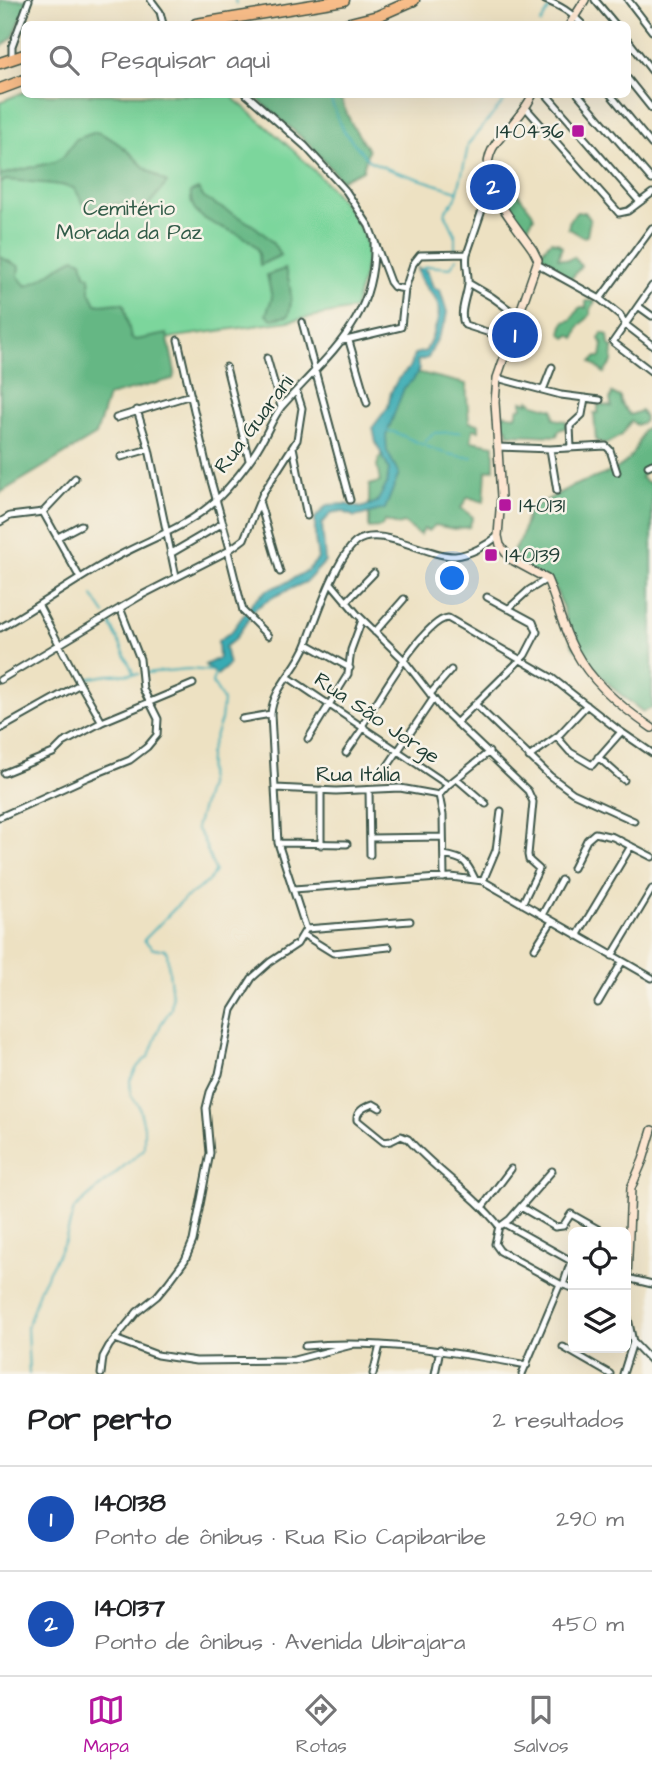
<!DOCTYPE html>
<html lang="pt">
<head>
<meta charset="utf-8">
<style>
	body { margin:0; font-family:"Architects Daughter",sans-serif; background:#f6f6f6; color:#202124 }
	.controls { position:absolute; right:21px; bottom:21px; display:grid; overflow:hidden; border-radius:10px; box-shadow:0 7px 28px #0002 }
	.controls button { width:63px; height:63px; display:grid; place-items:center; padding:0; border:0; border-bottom:2px solid #e0e0e0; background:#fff; color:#202124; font:35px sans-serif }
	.you { position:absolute; left:453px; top:579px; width:24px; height:24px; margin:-18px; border:5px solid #fff; border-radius:50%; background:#1a73e8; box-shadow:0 0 0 10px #1a73e833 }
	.badge { display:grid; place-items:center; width:46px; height:46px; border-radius:50%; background:#b5179e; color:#fff; font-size:23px; font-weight:700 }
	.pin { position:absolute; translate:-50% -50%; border:4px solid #fff; box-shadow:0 2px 7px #0006 }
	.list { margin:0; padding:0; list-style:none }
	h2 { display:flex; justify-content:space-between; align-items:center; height:91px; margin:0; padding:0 28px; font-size:30px }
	h2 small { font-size:23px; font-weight:400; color:#757577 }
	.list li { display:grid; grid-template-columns:46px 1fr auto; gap:21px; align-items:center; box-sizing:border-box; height:105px; padding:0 28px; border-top:2px solid #e0e0e0 }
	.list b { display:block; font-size:26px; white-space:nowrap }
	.list p { margin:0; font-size:23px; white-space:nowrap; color:#757577 }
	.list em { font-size:23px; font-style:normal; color:#757577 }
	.icon { flex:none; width:38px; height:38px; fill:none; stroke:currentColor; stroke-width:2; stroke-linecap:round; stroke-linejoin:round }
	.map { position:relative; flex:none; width:652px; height:1374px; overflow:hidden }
	.search { position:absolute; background:#fff; box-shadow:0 7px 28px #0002; left:21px; right:21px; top:21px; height:77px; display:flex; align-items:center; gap:18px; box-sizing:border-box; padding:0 24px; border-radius:10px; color:#757577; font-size:26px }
	.sheet { height:301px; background:#fff }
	nav { display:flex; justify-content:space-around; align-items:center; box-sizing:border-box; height:98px; border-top:2px solid #e0e0e0; background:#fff; font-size:19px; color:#757577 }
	nav a { display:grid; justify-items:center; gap:4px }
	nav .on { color:#b5179e }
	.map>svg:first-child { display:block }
	.green { fill:#7cd69c; stroke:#4e8a68; stroke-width:2 }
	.forest { fill:#65b784; stroke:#427a5c; stroke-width:2 }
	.water { fill:#39abb4; stroke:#2c7474; stroke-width:2 }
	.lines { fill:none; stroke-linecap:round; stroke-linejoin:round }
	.stream { stroke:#39abb4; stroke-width:2 }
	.street-casing { stroke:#3e5649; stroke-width:9 }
	.secondary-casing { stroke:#3e5649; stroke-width:10 }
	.highway-casing { stroke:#3e5649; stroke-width:13 }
	.street { stroke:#fff; stroke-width:5 }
	.secondary { stroke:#fce5d0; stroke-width:7 }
	.highway { stroke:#f8bd89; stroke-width:10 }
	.poi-dot { fill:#b5179e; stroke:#f7f3e8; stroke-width:2.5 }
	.labels { text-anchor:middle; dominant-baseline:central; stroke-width:5; stroke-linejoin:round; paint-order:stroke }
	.poi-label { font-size:21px; fill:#1f3d34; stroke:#f7f3e8; text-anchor:start }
	.park-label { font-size:21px; fill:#325c49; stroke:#f7f3e8 }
	.street-label { font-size:21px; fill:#1f3d34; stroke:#f7f3e8 }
</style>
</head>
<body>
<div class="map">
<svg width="652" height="1374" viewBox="0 0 652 1374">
	<rect width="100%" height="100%" fill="#f7f3e8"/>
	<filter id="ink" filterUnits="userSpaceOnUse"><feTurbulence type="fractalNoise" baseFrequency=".0143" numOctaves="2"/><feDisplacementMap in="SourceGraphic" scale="14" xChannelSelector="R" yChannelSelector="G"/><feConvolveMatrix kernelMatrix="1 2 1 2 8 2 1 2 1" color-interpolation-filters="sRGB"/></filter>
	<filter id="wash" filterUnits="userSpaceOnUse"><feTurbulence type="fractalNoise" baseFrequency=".00686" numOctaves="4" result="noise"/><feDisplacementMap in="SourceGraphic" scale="28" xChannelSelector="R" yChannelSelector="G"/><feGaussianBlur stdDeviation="1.57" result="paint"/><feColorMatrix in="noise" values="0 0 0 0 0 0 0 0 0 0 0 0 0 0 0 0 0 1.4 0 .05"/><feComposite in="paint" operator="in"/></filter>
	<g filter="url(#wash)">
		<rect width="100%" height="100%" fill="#ede1c2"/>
		<path class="green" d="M24,92V94L232,95L235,100C268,127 366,208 367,251C367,271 359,290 354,309L289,321L175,337L62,363L0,346V102Z"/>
		<path class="forest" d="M0,0H29L13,37L0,48Z
			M253,95H339L351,123L368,150L363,170L341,180L310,145Z
			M96,132C112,136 132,154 143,166C149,172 159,177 167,183L139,216L134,213L129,204C116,199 105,210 91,208C80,206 81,194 73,188C67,184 17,181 6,180L0,183V175L54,162L63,157L76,139Z
			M503,171L504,176L532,212L534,217L525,231L496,191L494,177Z
			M198,189L204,198C236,218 260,221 281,255L260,265C259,259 260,253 257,248C242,226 187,228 191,192Z
			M577,212H585L590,219L587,236L583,237L568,228L570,219Z
			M551,241L558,243L562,247L558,258L568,260L574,257L581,266L571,279L558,274L552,262L542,256L541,252Z
			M0,257L19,266L18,276L26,286C44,281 57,265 75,258L82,261L85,274L90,277V292L96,304C106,307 114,301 124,304L131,338L136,340L167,334L175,372L173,379L108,396L96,435L0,493Z
			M285,269C291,283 293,303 288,316L272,319L266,315L272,298L267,275Z
			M586,301H595L590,311L591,314L579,327L575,338L570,335L566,338L561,333L564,322L571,320L579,308H586Z
			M602,333L608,335L609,345L613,348L612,362L604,373L591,362L596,357H601L603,345L599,339Z
			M408,370L466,384L469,422L479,424V430L473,429L471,441L494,445V469L486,471L484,502L468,497L461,508L473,517L469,527L454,529L435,525L429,531L424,529L420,535L404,523L398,525L385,521L381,527L369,528V485L380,482L377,465L385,444L382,437Z
			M612,393L620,397L621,404L630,415L641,411L645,418L643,423L636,425L631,421L622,435L606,444L596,441L594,413H598V404L612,407L610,400Z
			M529,400L534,404L553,409L554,419L566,421L567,427L559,430L557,436L508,434V429L500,424L502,414L516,416L518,409L522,407V401L528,403Z
			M652,425V459L641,478L649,483L652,481V708L643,712L615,690L573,647L562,604L553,584L529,571L513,551L521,539L529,509C545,502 558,493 573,486C591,478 614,474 628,460C636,451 639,441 643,430Z"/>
		<path class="water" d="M417,268L427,271L433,287L440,290L447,312L445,323L428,358L417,361L419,369L414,379L404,388L386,436L387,451L399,474L385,509L355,517L342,511L331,513L322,524L325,562L306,582L275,596L256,608L235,639L225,647L229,665L217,675L205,665L219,658L218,641L232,631L254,601L267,590L285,583L308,570L318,559L315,538V518L327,505L345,504L361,508L377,502L387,484L389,469L376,443L373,427L388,407L391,392L398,379L411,366L414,354L426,351C432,335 446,313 434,297C426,287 419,281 417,268Z"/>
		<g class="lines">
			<path class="stream" d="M235,0L236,4
				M540,24L555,0
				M325,94L331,101L343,130L368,160L388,169L457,191
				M455,251V234L445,213C447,206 450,206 455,200C457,197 468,149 468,144L510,94
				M422,271V269L428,266L450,268L457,258
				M387,431L394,432C418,442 446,458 472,457
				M425,442L433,433L461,432
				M93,596L105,614
				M110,623L134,674
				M146,673L188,669L212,671
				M86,679L108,675L139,674
				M29,1374L27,1328L40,1288L65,1241L74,1209L144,1149V1127L139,1106L131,1095L130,1080L138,1066L149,1056L161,1024L171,1009L172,997L167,953L165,949H153L144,940L184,899L208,882L215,871L203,839L196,828L208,785L209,754L221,720L223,700L212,682L216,671"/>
		</g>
	</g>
	<g filter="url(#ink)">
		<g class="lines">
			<g class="street-casing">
				<path id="street" d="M151,0L160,12L163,24
					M545,0C560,6 571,12 582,24
					M595,0L615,24
					M628,0L652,31
					M628,40L652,71
					M12,58V46L29,0
					M628,79L652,109
					M246,94L305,146L346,191L369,226L390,282L394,287L405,289L401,327L342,341
					M546,94L639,201
					M578,94L652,180
					M610,94L652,145
					M526,108L619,213L628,211L652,193
					M490,187L467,254C465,265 469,274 468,284C467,297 458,314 465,325L490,333L508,341
					M537,264L600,299L620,315L626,325L652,345
					M468,283L492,297L518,316
					M652,286L613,342L652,372
					M405,289L413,264L420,255L467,254
					M600,299L652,228
					M638,306L652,316
					M302,322L350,500
					M178,340L206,463L230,549
					M349,341L367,403
					M267,358L281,407
					M226,367L249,460
					M497,378L561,395L600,400
					M543,390L552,367
					M137,410L149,449L176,577
					M116,418L191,395
					M293,447L307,516
					M497,447L550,449L606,446L610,450L617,472
					M571,448L570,426L582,415L585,398
					M550,449L557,491
					M121,457L149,449
					M648,466L652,464
					M260,504L280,572
					M43,512L80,578
					M43,512L75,478
					M0,522L10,516L43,512
					M58,537L81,525
					M228,551L243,611L268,636
					M170,554L223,523
					M331,583L357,614L403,659L441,708L528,791L533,802L528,855L529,860L539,869L522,904
					M346,602L374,573
					M39,606L80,684L102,722
					M508,609L529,590L547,579
					M0,628C37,607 72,582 109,561C143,541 185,529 215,501C229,489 252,459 261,443C268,431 274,416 282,406C330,352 377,320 374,240
					M375,632L404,599
					M307,644L350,668
					M288,677L448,785
					M0,680L142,595L228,551L244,539L263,493L297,440L302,408L297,392
					M430,694L451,670
					M476,705L550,776L573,793L634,821
					M242,719L271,714
					M456,723L525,655L537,632L533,622L487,597
					M362,726C376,704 423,620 448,618L552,678L617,729L652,753
					M0,729L80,684
					M557,737L570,752L592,765L621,732
					M308,739L348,674L351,650L362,620
					M346,753L364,727
					M529,757L559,735L587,705
					M598,757L624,780
					M385,770L433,699
					M4,773L53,753L63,743L102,722L193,684
					M457,779L486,804
					M276,788L336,791L400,788L439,795
					M321,790V845
					M369,790L370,855
					M439,795L443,815L444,878
					M439,795L448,785L489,752
					M0,817L88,777L130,760L147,747L157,735L158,719L143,689L140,659L120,608
					M370,838L443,837
					M278,843L347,844
					M444,855C464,859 466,860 475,879
					M573,868L587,840L595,833L613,837L652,857
					M483,881L496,850L501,811
					M294,889L451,877L483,881L652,978
					M542,915L561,880
					M306,929L410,921
					M304,935L333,953L389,947
					M577,936L631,846
					M535,948L552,921
					M612,956L652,889
					M598,1003L622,962
					M380,1108L373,1104C365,1107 356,1111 357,1120L384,1142L391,1141L401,1136L408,1139C436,1171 473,1193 499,1226
					M483,1206L511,1169
					M521,1207L555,1227L563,1226L571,1214L603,1232
					M505,1224L573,1262
					M502,1225L510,1219L552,1171
					M499,1226L495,1244L500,1251L560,1284L573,1288
					M563,1285L571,1261
					M626,1287L627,1278L652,1284
					M115,1339L157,1355L196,1361L294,1360L352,1345
					M633,1342L652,1362
					M305,1346C380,1339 453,1352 527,1365
					M563,1347L610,1374
					M101,1374L103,1357L109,1346L137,1312L157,1296L168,1283L185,1260L193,1241L210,1153L206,1108L210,1092L219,1074L232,1010L252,978L270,962L297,944L306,929L278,843L271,714C273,687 298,669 307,643C316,619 336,558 356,542C380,524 426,557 455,556C470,555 487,545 498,536
					M373,1374L380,1345
					M435,1374L440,1349
					M522,1374L560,1284
					M623,1374L633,1342L626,1309"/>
			</g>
			<g class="secondary-casing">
				<path id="secondary" d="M570,24L585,0
					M533,94C524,113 509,127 496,143C470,178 513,220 533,250L538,260L497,378L495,402L501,497L498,536L500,545L510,559L547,579C557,602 562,628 575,651C592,683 622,708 652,728
					M627,1278L631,1188L643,1160L652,1130"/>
			</g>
			<g class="highway-casing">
				<path id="highway" d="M196,24L344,0
					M346,24L378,16L414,0
					M0,63L24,55
					M0,89L24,80"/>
			</g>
			<use href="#street" class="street"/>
			<use href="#secondary" class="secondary"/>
			<use href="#highway" class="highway"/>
		</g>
	</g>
	<g class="poi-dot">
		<rect x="571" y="124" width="14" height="14" rx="3.5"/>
		<rect x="498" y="498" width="14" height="14" rx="3.5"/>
		<rect x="484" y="548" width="14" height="14" rx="3.5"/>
	</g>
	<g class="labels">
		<g class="poi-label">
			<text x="564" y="131" text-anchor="end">140436</text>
			<text x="519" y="505">140131</text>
			<text x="505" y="555">140139</text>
		</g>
		<g class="park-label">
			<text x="129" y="208">Cemitério<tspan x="129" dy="24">Morada da Paz</tspan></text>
		</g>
		<g class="street-label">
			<text transform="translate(254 424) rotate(-53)">Rua Guarani</text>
			<text transform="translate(377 718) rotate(34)">Rua São Jorge</text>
			<text x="358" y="774">Rua Itália</text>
		</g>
	</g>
</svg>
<div class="controls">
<button><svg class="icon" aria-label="locate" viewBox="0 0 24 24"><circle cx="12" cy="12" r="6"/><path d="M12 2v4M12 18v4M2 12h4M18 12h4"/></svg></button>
<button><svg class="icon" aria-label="layers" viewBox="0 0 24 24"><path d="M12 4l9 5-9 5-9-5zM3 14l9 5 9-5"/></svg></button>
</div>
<div class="you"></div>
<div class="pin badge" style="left:515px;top:335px;background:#1a4fb4">1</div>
<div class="pin badge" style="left:493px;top:187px;background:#1a4fb4">2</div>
<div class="search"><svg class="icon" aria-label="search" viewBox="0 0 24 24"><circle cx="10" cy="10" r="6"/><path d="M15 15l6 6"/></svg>Pesquisar aqui</div>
</div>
<section class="sheet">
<h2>Por perto<small>2 resultados</small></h2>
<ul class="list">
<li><span class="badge" style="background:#1a4fb4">1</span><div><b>140138</b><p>Ponto de ônibus · Rua Rio Capibaribe</p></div><em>290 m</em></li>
<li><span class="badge" style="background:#1a4fb4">2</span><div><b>140137</b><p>Ponto de ônibus · Avenida Ubirajara</p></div><em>450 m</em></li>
</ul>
</section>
<nav>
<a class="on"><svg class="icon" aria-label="map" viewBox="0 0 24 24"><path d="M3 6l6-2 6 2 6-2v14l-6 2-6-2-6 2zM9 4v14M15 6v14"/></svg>Mapa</a>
<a><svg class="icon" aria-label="directions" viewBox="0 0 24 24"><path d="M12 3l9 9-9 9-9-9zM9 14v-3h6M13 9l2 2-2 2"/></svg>Rotas</a>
<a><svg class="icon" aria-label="saved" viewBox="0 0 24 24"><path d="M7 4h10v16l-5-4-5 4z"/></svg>Salvos</a>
</nav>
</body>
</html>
